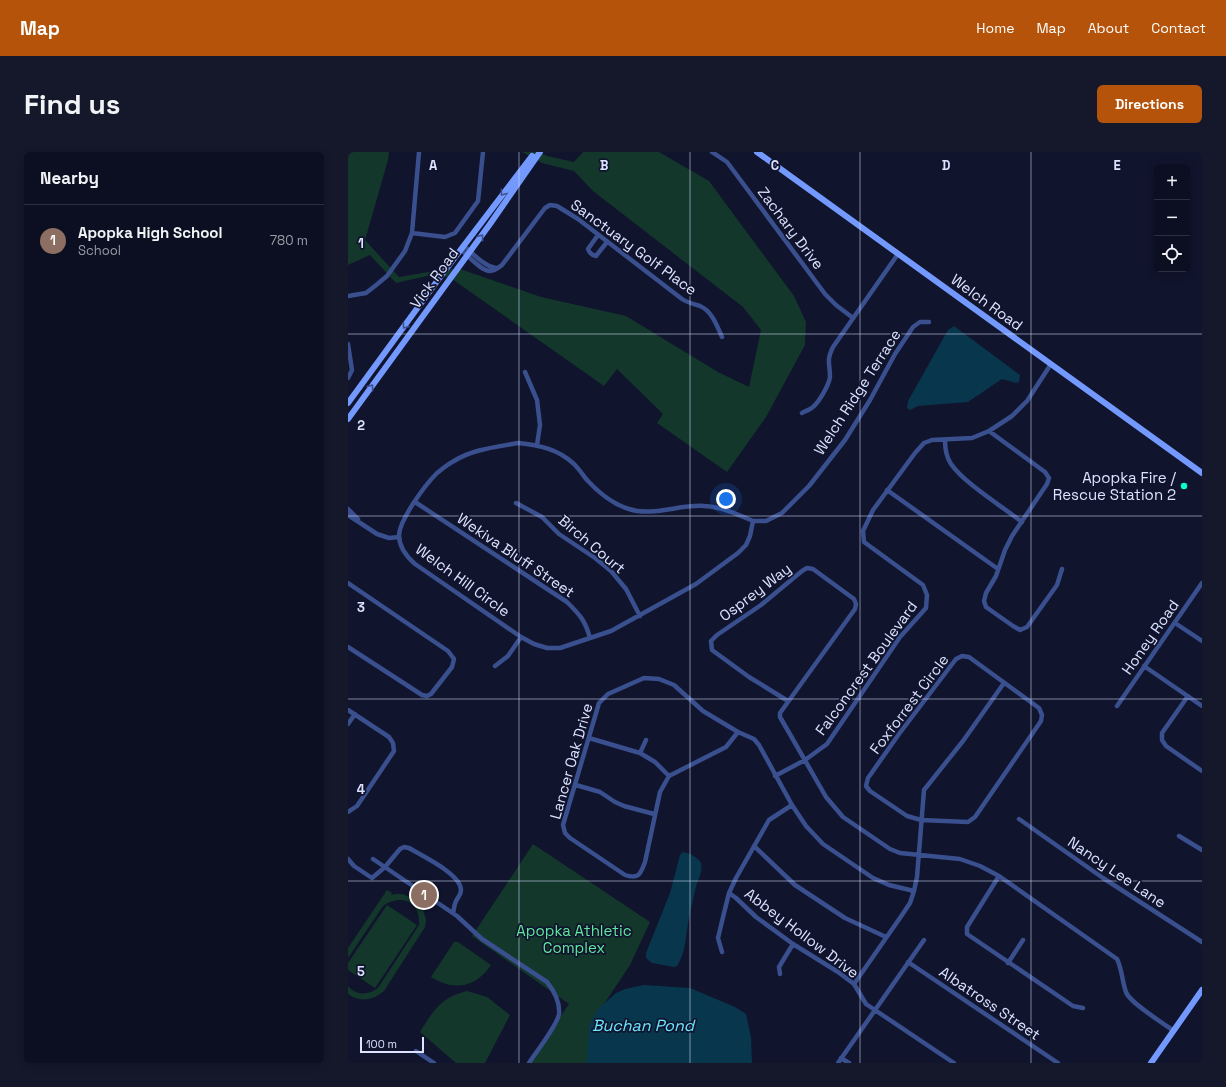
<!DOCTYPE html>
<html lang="en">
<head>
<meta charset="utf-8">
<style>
	body { margin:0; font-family:"Space Grotesk",sans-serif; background:#15182a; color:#f1f3f6 }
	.controls { position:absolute; right:12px; top:12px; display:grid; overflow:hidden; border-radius:6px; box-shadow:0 2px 10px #0003 }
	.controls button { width:36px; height:36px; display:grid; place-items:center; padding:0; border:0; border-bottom:1px solid #2c2f40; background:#0c0f22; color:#f1f3f6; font:20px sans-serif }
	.scale { position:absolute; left:12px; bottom:10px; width:64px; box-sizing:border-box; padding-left:4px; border:2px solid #dce2ff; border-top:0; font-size:11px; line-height:14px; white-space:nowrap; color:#dce2ff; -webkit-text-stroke:3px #10142d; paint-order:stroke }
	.you { position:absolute; left:378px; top:347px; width:14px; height:14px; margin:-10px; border:3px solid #fff; border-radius:50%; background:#1a73e8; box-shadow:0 0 0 6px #1a73e833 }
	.badge { display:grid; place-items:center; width:26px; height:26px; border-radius:50%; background:#b45309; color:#fff; font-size:13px; font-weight:700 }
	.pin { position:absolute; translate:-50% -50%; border:2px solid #fff; box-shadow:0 1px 4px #0006 }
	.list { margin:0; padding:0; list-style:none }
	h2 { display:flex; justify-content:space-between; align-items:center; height:52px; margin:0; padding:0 16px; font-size:17px }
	h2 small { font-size:13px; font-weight:400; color:#9a9ca5 }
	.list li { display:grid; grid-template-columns:26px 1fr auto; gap:12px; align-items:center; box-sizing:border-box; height:72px; padding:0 16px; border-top:1px solid #2c2f40 }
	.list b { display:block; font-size:15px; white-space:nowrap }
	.list p { margin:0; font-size:13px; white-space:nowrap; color:#9a9ca5 }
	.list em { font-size:13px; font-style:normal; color:#9a9ca5 }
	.icon { flex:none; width:22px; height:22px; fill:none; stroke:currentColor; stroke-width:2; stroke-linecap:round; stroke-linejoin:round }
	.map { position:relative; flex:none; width:854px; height:911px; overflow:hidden; border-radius:6px }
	header { display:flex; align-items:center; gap:24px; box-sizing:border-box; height:56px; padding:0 20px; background:#b45309; color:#fff }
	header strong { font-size:19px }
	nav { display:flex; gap:22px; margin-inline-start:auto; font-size:14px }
	.intro { display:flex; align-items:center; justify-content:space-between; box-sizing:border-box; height:96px; padding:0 24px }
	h1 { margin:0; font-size:28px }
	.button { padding:10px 18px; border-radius:6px; background:#b45309; color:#fff; font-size:14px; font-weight:700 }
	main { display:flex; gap:24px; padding:0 24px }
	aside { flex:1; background:#0c0f22; border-radius:6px; box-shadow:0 2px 10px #0003 }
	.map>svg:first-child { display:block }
	.green { fill:#13372b }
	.water { fill:#08364d }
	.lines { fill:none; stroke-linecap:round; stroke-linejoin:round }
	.street { stroke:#394f8e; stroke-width:4.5 }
	.secondary { stroke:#7399ff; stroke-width:6 }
	.oneway { stroke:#3d508c }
	.grid { fill:none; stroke:#dce2ff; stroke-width:1; stroke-opacity:0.55 }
	.poi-dot { fill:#08ffce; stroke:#10142d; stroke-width:1.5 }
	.labels { text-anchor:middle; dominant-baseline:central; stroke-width:3.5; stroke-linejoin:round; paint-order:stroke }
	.street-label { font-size:15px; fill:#dce2ff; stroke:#10142d }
	.poi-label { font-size:15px; fill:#dce2ff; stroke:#10142d; text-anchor:end }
	.park-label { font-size:15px; fill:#60e79d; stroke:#10142d }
	.water-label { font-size:16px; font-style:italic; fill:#6ae7ff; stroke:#10142d }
	.grid-label { font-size:13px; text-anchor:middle; font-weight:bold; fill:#dce2ff; stroke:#10142d; stroke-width:3.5; stroke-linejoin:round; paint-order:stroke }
</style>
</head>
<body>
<header>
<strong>Map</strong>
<nav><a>Home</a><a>Map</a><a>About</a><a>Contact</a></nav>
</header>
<div class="intro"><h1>Find us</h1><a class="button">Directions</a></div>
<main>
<aside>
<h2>Nearby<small></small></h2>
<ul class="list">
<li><span class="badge" style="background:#8d6e63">1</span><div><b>Apopka High School</b><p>School</p></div><em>780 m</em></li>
</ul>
</aside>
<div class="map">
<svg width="854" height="911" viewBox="0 0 854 911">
	<rect width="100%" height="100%" fill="#10142d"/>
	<path class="green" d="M0,0H41L40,8L17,88L51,125L92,118L112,117L193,145L278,164L370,220L401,235L413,178L395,155L245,39L226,19L194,11L174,0H191L199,4L226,10L235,0H311L361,29L446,144L458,170L457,193L418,265L379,320L309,271L315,262L269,217L256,234L104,127L88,122L48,131L22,103L0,113Z
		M185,692L302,770L282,813L248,864L262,911H181L221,852L124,784Z
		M39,738L44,741L43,743L48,742H54L60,744L68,749L75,757L78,768L77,775L36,839C25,848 13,851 0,842V834C8,844 21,843 30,836L71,773C73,750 53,741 35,754L0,806V796Z
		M39,753L69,773L27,836L0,818V811Z
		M106,790H110L143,813C128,836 105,839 83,825Z
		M119,839L139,845L162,863L137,911H108L72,880C86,858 92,846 119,839Z"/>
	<path class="water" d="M606,174L672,223L671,230L668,231L654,227L620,250L570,254L562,258L559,256L560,249L600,178Z
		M335,700C341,701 350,705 353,711C355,720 350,727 348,735C345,747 342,760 340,772C337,788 338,800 329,814L326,815L304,811L298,806V801L322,741L332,703Z
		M296,833L342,836L387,855L398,862L403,885L404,911H239L241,873L250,857L268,841L277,837Z"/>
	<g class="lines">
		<path class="street" d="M364,0L379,10L477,142L488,153L505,166
			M64,81L97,85L107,81L130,49L135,0
			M250,83L240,97C241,101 244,103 248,104L259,90
			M116,94C124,101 139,117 150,116
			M113,98C120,103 133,119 142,119C147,119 150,116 154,113L197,56L202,53L209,54L230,67L334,147C340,151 346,152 352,154C364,159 369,174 374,185
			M0,144L18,141L27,134L39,124L57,99L64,81L71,0
			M0,192L4,218L0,226
			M177,220L189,248L192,273L189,293
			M454,261C457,259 462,258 465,255C471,250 481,233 482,225C482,211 478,209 485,195L550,102
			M641,279L697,320L701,326L699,332L664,384L657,398L648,424L638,441L636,449L638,455L665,474L672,478L679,475L709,433L714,417
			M597,289C597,297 599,306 603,312C616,331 655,355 674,370
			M170,291C191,293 210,297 226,312C231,317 235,323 239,328C251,341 264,352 281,357C305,365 332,352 356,354C374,355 389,362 405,369L402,384L398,393L390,401L348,432L263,479L212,496H199L186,492L173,485L67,412C59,405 51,395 51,383C52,367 77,333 89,321C94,317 100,312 106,309C125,297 149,295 170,291Z
			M539,338L650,417
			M67,350L219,450C232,463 237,468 242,486
			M168,351L194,365L211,382L247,406L263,419L278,437L292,464
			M0,357L10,367
			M0,363L29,382L41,386L51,385
			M405,369H418L434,361L461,334L497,288L522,248L547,202L565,175L572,170H581
			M0,431L100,499L106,507L104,515L83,542L79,544L74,543L0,495
			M827,471L854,489
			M614,504L621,505L691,556L694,563L693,569L627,665L620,670L573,668L559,664L522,639L518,634L520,626L551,582L608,507Z
			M147,514L160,504L173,485
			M796,514L854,554
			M840,544L814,581V588L818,594L854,619
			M440,549L401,525L364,498L363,489L369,483L413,453L454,419L459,416L465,417L506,447L508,452L507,457L432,561V565L443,584L478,645L495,665L542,697L552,701L612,707L632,714L651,724L769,807C774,817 774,829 778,840C781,850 816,872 826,879
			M769,554L854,431
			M0,558L41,585L45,591L46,599L9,654L0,660
			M0,572L7,562
			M390,580L378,595L321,624L312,640L297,710C293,721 291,728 277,723L222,686L217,681L215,673L251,551L260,542L296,526L311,527L326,533L355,559L390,580L406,587L411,593L444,653L458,674L475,692L525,726L541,733L566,739
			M241,586L292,601L307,610L321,624
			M292,601L298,588
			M427,624L457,608L479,592L552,485L578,456L579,443L575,433L516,390L515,379L525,358L567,301L576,291L584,288L624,286L641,279L664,264L679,249L703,212
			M228,633L252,640L267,650L276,654L306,662
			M671,667L755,726L854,790
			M831,684L854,698
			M406,694L447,733L497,766L538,785
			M0,707L6,714L24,726L37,715L52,697L56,695L61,696C74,704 113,722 113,738C113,743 110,745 108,749C106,753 106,758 105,761
			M25,707L109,764L134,787L199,830C207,840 212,850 211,862C209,874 188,900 181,911
			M651,724L619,775V782L725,854L735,856
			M381,741L388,746L408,765L445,792L490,820L506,832L518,852L606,911
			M374,800L370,786L376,761L381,741L388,726L421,668L444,653
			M560,810L710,911
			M660,811L675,788
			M432,822L431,815L445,792
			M506,832L554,763L562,751L566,739L569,725L576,638L615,589L656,531
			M68,899L86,911
			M493,906L501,911
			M490,911L576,788"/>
		<path class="secondary" d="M409,0L854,321
			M0,251L95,121L184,4
			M0,267L142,72L192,0
			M803,911L854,838"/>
	</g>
	<defs><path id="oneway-chevron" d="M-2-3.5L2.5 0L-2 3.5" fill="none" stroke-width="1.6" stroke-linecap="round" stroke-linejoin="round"/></defs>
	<g class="oneway">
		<use href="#oneway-chevron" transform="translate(155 41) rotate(128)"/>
		<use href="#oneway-chevron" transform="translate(133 85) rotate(-54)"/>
		<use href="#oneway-chevron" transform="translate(57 174) rotate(126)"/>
		<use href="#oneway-chevron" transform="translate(23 235) rotate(-54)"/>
	</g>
	<path class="grid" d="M171,0V911M342,0V911M512,0V911M683,0V911M0,182H854M0,364H854M0,547H854M0,729H854"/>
	<circle class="poi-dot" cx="836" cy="334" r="4"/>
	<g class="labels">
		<g class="street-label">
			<text transform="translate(443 76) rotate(53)">Zachary Drive</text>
			<text transform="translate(286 95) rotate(36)">Sanctuary Golf Place</text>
			<text transform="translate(86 126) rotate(-54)">Vick Road</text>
			<text transform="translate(639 150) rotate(36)">Welch Road</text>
			<text transform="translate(509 240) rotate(-57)">Welch Ridge Terrace</text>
			<text transform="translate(244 392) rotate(40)">Birch Court</text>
			<text transform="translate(168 403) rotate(34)">Wekiva Bluff Street</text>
			<text transform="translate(115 428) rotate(36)">Welch Hill Circle</text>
			<text transform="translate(407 440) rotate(-37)">Osprey Way</text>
			<text transform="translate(802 485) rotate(-55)">Honey Road</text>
			<text transform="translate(518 516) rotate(-54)">Falconcrest Boulevard</text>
			<text transform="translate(561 552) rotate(-53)">Foxforrest Circle</text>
			<text transform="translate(223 609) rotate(-74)">Lancer Oak Drive</text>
			<text transform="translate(769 720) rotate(34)">Nancy Lee Lane</text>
			<text transform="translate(454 781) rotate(37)">Abbey Hollow Drive</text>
			<text transform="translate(642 851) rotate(34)">Albatross Street</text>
		</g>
		<g class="poi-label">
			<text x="828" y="325">Apopka Fire /<tspan x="828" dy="17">Rescue Station 2</tspan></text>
		</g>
		<g class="park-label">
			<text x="226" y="778">Apopka Athletic<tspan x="226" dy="17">Complex</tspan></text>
		</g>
		<g class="water-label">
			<text x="295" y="873">Buchan Pond</text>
		</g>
	</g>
	<g class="grid-label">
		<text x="85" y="18">A</text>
		<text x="256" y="18">B</text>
		<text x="427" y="18">C</text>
		<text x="598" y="18">D</text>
		<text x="769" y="18">E</text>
		<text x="13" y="96">1</text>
		<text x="13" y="278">2</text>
		<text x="13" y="460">3</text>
		<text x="13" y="642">4</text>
		<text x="13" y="824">5</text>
	</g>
</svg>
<div class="controls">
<button>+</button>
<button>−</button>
<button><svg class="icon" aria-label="locate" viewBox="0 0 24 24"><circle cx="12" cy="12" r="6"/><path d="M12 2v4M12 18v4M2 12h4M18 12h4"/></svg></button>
</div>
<div class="scale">100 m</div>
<div class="you"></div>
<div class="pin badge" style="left:76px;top:743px;background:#8d6e63">1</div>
</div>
</main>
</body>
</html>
